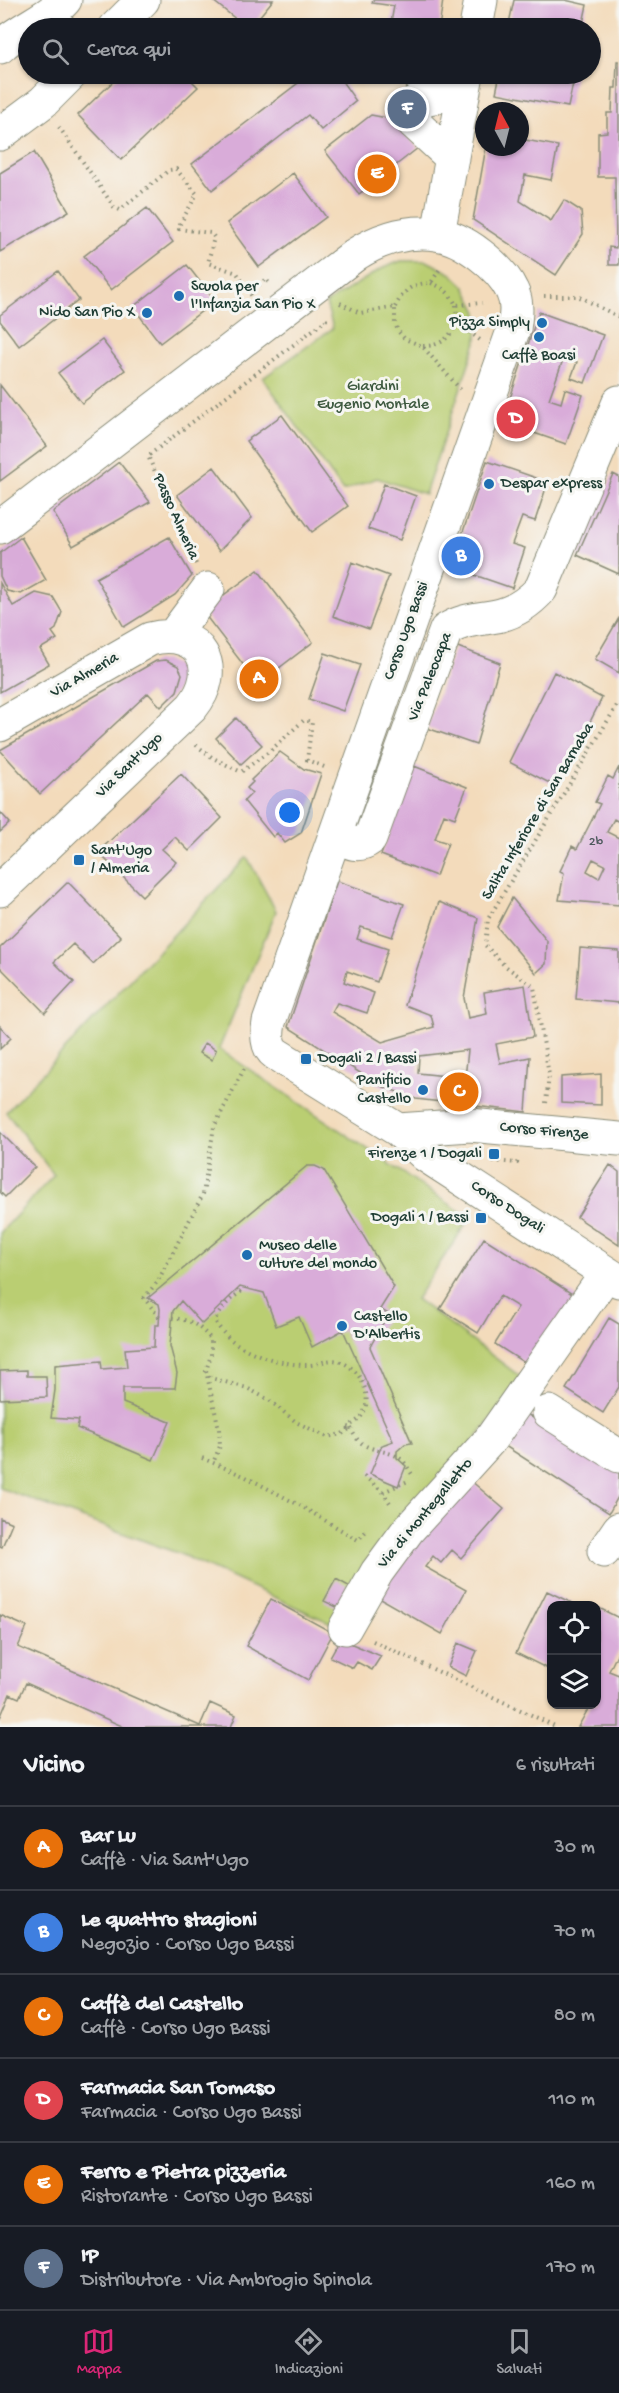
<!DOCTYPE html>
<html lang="it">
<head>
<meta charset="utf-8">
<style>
	body { margin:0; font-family:"Gochi Hand",sans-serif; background:#242831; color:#f1f3f6 }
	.controls { position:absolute; right:18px; bottom:18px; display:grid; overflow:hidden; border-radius:12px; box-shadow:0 2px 4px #0004 }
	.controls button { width:54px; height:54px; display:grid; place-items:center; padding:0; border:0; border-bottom:2px solid #363941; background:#171b24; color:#f1f3f6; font:30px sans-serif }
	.compass { position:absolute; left:475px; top:102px; width:54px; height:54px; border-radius:50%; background:#171b24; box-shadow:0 2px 4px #0004; rotate:353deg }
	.you { position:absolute; left:290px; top:813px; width:21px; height:21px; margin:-15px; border:4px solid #fff; border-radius:50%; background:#1a73e8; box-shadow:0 0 0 9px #1a73e833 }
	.badge { display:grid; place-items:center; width:39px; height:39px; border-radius:50%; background:#db2777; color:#fff; font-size:20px; font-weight:700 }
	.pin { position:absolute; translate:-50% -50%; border:3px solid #fff; box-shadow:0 2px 6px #0006 }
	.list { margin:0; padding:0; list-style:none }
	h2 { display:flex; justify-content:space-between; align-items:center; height:78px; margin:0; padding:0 24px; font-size:26px }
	h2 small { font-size:20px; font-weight:400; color:#9ea1a6 }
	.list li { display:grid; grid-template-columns:39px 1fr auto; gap:18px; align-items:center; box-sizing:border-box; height:84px; padding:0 24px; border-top:2px solid #363941 }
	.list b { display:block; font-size:22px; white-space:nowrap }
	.list p { margin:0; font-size:20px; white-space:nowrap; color:#9ea1a6 }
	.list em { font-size:20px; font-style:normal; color:#9ea1a6 }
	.icon { flex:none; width:33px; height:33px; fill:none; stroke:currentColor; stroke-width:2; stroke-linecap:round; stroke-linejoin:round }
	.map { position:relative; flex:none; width:619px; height:1727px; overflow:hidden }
	.search { position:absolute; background:#171b24; box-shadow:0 2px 4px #0004; left:18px; right:18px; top:18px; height:66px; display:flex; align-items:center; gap:15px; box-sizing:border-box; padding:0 21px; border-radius:33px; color:#9ea1a6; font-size:22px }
	.sheet { height:582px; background:#171b24 }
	nav { display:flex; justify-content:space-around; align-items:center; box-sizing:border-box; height:84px; border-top:2px solid #363941; background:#171b24; font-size:16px; color:#9ea1a6 }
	nav a { display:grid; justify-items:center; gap:3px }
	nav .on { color:#db2777 }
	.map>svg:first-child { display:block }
	.green { fill:#bace72; stroke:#6c8653; stroke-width:1.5 }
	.building { fill:#d9acd9; fill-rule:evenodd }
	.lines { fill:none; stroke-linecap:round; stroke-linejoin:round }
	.minor-casing { stroke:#898c78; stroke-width:35 }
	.path { stroke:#898c78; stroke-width:4; stroke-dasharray:1.5 4.5; stroke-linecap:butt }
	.minor { stroke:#fff; stroke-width:33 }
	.poi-dot { fill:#1f6fb2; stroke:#f6f6f2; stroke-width:2 }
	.labels { text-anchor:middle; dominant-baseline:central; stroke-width:6; stroke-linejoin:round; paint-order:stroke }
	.number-label { font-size:14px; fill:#4e595d }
	.poi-label { font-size:16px; fill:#1f3d34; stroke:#f6f6f2; text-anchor:start }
	.park-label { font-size:16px; fill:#3e5a40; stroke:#f6f6f2 }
	.street-label { font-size:16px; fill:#1f3d34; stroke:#f6f6f2 }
</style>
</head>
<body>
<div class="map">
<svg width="619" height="1727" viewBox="0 0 619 1727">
	<rect width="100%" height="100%" fill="#f6f6f2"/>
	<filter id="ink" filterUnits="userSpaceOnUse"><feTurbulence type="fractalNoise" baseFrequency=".0167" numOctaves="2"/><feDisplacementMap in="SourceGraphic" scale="12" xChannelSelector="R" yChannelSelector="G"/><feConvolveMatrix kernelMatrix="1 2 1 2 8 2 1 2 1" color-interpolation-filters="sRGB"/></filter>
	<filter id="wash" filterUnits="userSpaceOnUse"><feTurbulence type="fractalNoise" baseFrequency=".008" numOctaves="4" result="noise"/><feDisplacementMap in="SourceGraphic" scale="24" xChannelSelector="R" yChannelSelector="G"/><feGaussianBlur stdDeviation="1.35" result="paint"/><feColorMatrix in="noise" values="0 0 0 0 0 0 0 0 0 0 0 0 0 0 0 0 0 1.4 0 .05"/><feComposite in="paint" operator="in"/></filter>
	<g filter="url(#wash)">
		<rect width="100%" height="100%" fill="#f3dbbb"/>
		<path class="green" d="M401,261H427L452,274L465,287L478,312L477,339L425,494L377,478L343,491L263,378L333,328L326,303L381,269Z
			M247,857L276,911L219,1049L470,1218L416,1299L522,1378L335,1625L180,1554L0,1488V1233L54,1175L6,1112Z"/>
		<g id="blocks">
			<path class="building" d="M212,0H273L250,28H247Z
				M373,0H443L439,28H390L394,6L372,3Z
				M514,0H565L587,5L582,28H508Z
				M617,61H619V265H609V247L616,248L615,177H598V133L607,132V113H612L613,88H616Z
				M121,74H185L198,87L121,160L78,115Z
				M310,74H337L356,101L321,130L308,115L212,190L192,164Z
				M367,74H432L431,84Z
				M500,74H575L568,107L496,93Z
				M371,115L392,119L418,148L359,194L325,151Z
				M520,139L558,146L551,180L525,175L520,201L551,221L564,200L581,211L583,234L556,275L473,220L486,147H520Z
				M34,152L69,211L0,252V173Z
				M293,173L326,217L259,267L227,223Z
				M147,208L173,242L111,290L84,256Z
				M187,265L215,301L160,343L133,307Z
				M58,271L79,300L19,346L0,321V315Z
				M539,312L603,335L585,383L571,378L577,362L564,357L549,399L561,403L565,389L583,395L566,444L502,422Z
				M102,340L125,370L82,403L58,373Z
				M0,385L47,446L0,481Z
				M282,415L348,506L312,532L246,441Z
				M487,461L548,482L535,521L522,517L512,544L525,548L512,588L451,567Z
				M119,462L150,502L73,546L53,512Z
				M214,467L252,518L219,551L177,495Z
				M613,474L619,477V574L577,555Z
				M384,484L416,496L400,540L368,529Z
				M21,537L46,580L21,594L7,591L0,576V553Z
				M169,537L192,576L175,595L124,627L96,578Z
				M352,562L389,576L369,629L333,616Z
				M258,570L313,642L258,684L202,611Z
				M0,583L13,606L36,593L53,597L62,612L56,629L52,632L57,639L40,649L49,664L0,692Z
				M619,618V673L595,659Z
				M455,646L500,663L476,745L427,728Z
				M325,653L360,665L343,711L309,699Z
				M166,660L178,666L182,674L177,691L161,707L148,693L40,794L0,750L156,661Z
				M554,672L602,698L557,787L509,762Z
				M236,718L262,745L241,764L216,738Z
				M280,752L304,769L321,774L301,833L285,843L277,833L273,837L244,801L252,793L247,788L253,782L251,780Z
				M414,766L467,787L455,818L444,814L435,839L448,843L436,876L381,855Z
				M619,767V822L614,819L607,832L619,838V905L559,900L564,873L560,871L572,846L577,849L600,804L595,802L608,776L613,779ZM593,859L605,865L599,878L587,871Z
				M181,774L222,818L189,851L175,837L162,849L176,862L142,896L98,852Z
				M0,812L10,823L0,832Z
				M337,881L404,904L392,937L361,927L357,939L388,949L377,982L347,971L344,982L374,993L367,1013L337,1003L332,1012L382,1042L434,1027L431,1015L405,1005L439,902L478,918L464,998L468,1018L487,1014L484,992L525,985L533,1037L496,1044L500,1063L530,1057L526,1112L416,1099L379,1085L288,1027ZM468,1050L465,1078L418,1073L419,1056Z
				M68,882L121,937L93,964L73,944L54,962L74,982L45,1013L0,967V948Z
				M512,898L547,941L546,964L536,973L497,927Z
				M580,948L619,951V1003L576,999Z
				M0,1026L11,1038L0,1049Z
				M205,1043L216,1050L212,1060L199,1053Z
				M601,1074V1105L561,1103V1077Z
				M0,1132L35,1167L5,1197L0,1192Z
				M610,1165L619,1172V1245L577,1217Z
				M307,1166H315L324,1170L394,1287L380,1309L388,1314L370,1347L412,1443L405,1444L397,1451V1458L406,1466L398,1486L370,1474L382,1445L393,1441L343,1330L312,1347L299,1317L276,1326L264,1293L240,1287L202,1324L181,1301L173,1311L170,1346L177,1373L175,1388H123V1403L170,1422L153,1460L77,1428L79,1420L51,1418L55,1390V1365L101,1361L102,1369L127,1367L125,1349L154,1347L155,1325H159L160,1309L159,1304L148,1298Z
				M484,1238L577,1297L531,1367L495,1344L518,1307L500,1296L478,1333L440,1309Z
				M609,1318L619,1324V1387L603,1413L566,1389Z
				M27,1370V1376H46L47,1397L0,1399V1371Z
				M522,1411L619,1471V1495L609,1513L502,1444Z
				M470,1480L504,1509L461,1558L452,1550L441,1563L433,1556L425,1567L466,1590L442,1634L379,1598L405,1553Z
				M0,1518L12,1523L2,1547L0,1546Z
				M336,1579L354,1589L343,1610L324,1601Z
				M547,1591L576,1605L552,1606V1671L516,1653Z
				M271,1599L333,1633L308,1680L246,1646Z
				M597,1607L619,1618V1650L609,1671L619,1675V1727H578L591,1704H597Z
				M0,1615L27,1627L18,1647L200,1726L210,1703L236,1715L231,1727H124L26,1683L19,1698L10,1694L0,1718Z
				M340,1639L381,1656L372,1670L357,1662L353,1668L330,1657Z
				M458,1643L477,1651L466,1676L448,1667Z"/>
		</g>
	</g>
	<g filter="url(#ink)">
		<use href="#blocks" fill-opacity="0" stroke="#898c78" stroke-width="1.5"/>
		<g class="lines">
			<g class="minor-casing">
				<path id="minor" d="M115,28L143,0
					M476,28L481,0
					M0,47C19,28 47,20 65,0
					M0,134L43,102L71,74
					M452,158L413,122L418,100L464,91
					M438,234L467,74
					M0,527L356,254C380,239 407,230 436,234C463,237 501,267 512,291C518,303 516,316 514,328L269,1022C267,1034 266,1047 276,1054L398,1130L425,1155L619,1281
					M173,636L208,589
					M0,725L150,639C201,626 223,669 192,707L0,890
					M335,835C347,841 357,849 370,839L446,630C464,618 481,620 501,615C516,611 530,601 541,589L619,402
					M398,1130L470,1125L619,1139
					M549,1412L619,1456
					M604,1551L619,1529
					M345,1628L377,1572L408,1530L490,1440L607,1273"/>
			</g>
			<path class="path" d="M59,127L114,207L120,210L169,170L176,169L197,194L180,224L179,229L211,233L214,237L208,263L237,273L253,298
				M431,283C444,288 450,293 456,305L482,303
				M249,292L266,279L269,283
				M544,296H578L619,317
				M340,303L360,313L395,307V323L398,331L405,339L422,346L460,389
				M456,305L457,322
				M395,307C404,290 412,283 431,283L441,267
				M423,346C441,346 450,338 457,322L480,340
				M196,564L148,456L326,320L325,317
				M196,745L213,758L241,772L270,751L304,720L312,722L307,760L327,768
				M546,1103L549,1075L534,987L504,965L485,945L488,919L619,702
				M493,1161L517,1163L518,1160
				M159,1317L144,1298L158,1281L203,1194L214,1127L246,1065
				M172,1318C192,1320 198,1325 211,1339V1355L206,1371L219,1429L220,1446L213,1463
				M206,1371L211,1378L247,1388L269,1400L296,1422L327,1437L342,1434L351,1428L348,1427C352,1424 356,1422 359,1419C376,1400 362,1370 341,1362C329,1357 322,1364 310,1365C280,1366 227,1349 215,1320C222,1307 230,1299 242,1291
				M351,1428C361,1456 388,1446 403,1461C407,1465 410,1472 414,1477
				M202,1458L246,1477L299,1505L358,1540L368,1529
				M364,1476L383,1492L390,1503
				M383,1492L408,1481
				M373,1641L557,1727"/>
			<use href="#minor" class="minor"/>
		</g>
	</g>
	<g class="poi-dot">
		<circle cx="179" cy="296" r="6"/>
		<circle cx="147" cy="313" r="6"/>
		<circle cx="542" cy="323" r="6"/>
		<circle cx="539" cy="337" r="6"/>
		<circle cx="489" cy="484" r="6"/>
		<rect x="73" y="854" width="12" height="12" rx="3"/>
		<rect x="300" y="1053" width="12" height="12" rx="3"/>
		<circle cx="423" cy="1090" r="6"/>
		<rect x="488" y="1148" width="12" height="12" rx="3"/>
		<rect x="475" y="1212" width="12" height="12" rx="3"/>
		<circle cx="247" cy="1255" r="6"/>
		<circle cx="342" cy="1326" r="6"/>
	</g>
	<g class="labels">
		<g class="number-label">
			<text x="596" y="842">2b</text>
		</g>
		<g class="poi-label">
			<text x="191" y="287">Scuola per<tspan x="191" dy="18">l'Infanzia San Pio X</tspan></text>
			<text x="135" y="313" text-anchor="end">Nido San Pio X</text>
			<text x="530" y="323" text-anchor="end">Pizza Simply</text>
			<text x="539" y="356" text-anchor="middle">Caffè Boasi</text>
			<text x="501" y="484">Despar express</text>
			<text x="91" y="851">Sant'Ugo<tspan x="91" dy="18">/ Almeria</tspan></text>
			<text x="318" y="1059">Dogali 2 / Bassi</text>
			<text x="411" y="1081" text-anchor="end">Panificio<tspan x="411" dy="18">Castello</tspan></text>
			<text x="482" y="1154" text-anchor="end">Firenze 1 / Dogali</text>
			<text x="469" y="1218" text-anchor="end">Dogali 1 / Bassi</text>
			<text x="259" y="1246">Museo delle<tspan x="259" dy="18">culture del mondo</tspan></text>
			<text x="354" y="1317">Castello<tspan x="354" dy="18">D'Albertis</tspan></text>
		</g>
		<g class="park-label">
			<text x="373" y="387">Giardini<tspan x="373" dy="18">Eugenio Montale</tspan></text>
		</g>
		<g class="street-label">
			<text transform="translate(175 517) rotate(66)">Passo Almeria</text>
			<text transform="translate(407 631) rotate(-70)">Corso Ugo Bassi</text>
			<text transform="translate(85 676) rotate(-30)">Via Almeria</text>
			<text transform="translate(431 677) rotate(-68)">Via Paleocapa</text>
			<text transform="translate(130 766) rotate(-44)">Via Sant'Ugo</text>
			<text transform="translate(539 812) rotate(-59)">Salita Inferiore di San Barnaba</text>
			<text transform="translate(544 1132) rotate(5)">Corso Firenze</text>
			<text transform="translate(507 1208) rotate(33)">Corso Dogali</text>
			<text transform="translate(426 1514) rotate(-50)">Via di Montegalletto</text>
		</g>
	</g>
</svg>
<div class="controls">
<button><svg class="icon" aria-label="locate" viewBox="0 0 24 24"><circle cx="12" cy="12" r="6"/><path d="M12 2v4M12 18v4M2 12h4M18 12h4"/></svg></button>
<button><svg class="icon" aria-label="layers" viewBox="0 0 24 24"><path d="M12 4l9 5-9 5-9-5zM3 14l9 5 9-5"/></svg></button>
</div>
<svg class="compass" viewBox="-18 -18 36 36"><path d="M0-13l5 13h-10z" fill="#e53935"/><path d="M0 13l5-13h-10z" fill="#9ea1a6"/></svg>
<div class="you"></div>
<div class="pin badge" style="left:259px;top:679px;background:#e8710a">A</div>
<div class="pin badge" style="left:461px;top:556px;background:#3f7fe0">B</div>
<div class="pin badge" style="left:459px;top:1092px;background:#e8710a">C</div>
<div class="pin badge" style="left:516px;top:419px;background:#e0444e">D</div>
<div class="pin badge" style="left:377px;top:174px;background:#e8710a">E</div>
<div class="pin badge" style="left:407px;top:109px;background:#5c6f8a">F</div>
<div class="search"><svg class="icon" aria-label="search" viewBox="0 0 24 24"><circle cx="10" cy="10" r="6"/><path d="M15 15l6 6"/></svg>Cerca qui</div>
</div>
<section class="sheet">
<h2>Vicino<small>6 risultati</small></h2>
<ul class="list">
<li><span class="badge" style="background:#e8710a">A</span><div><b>Bar Lu</b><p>Caffè · Via Sant'Ugo</p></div><em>30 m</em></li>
<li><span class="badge" style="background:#3f7fe0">B</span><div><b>Le quattro stagioni</b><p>Negozio · Corso Ugo Bassi</p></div><em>70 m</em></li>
<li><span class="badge" style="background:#e8710a">C</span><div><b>Caffè del Castello</b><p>Caffè · Corso Ugo Bassi</p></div><em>80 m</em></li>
<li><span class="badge" style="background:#e0444e">D</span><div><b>Farmacia San Tomaso</b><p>Farmacia · Corso Ugo Bassi</p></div><em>110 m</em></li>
<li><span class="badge" style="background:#e8710a">E</span><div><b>Ferro e Pietra pizzeria</b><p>Ristorante · Corso Ugo Bassi</p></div><em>160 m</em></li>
<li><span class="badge" style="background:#5c6f8a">F</span><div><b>IP</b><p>Distributore · Via Ambrogio Spinola</p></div><em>170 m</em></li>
</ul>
</section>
<nav>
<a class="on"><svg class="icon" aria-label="map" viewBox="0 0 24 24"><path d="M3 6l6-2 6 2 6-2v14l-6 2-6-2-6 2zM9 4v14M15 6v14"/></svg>Mappa</a>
<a><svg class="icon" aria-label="directions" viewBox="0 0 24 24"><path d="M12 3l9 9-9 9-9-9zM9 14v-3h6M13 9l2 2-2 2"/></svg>Indicazioni</a>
<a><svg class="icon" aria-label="saved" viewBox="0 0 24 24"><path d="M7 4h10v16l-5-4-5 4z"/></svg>Salvati</a>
</nav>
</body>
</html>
